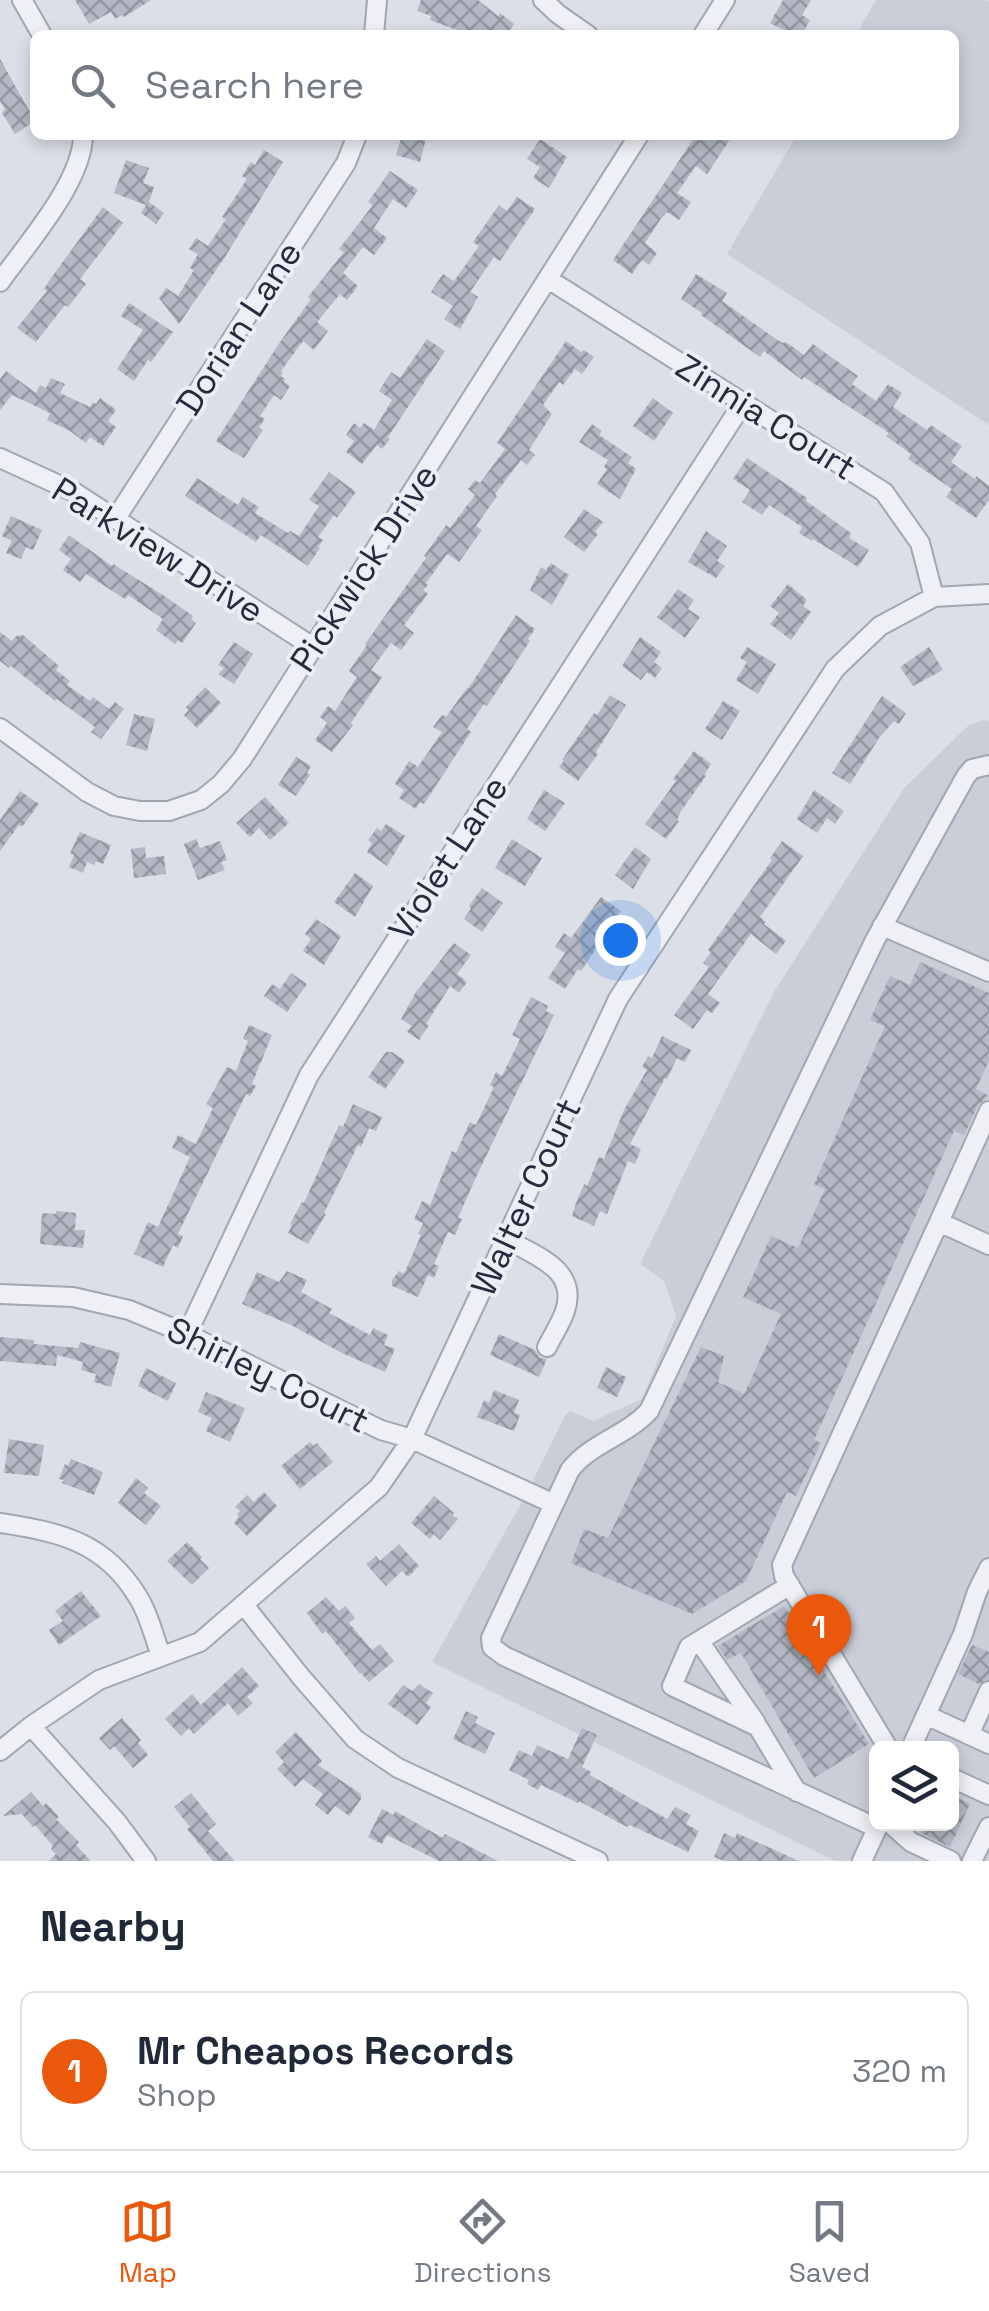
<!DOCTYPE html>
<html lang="en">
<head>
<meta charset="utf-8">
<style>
	body { margin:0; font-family:"Space Grotesk",sans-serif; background:#f6f6f7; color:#1f2937 }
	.controls { position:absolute; right:30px; bottom:30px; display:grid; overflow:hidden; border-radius:15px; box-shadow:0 5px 15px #0003 }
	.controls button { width:90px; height:90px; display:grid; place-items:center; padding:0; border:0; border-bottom:2px solid #e0e1e3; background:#fff; color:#1f2937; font:50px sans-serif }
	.you { position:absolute; left:620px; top:940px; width:35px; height:35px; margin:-25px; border:8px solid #fff; border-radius:50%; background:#1a73e8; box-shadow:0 0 0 15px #1a73e833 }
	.badge { display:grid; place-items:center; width:65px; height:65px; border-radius:50%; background:#ea580c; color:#fff; font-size:32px; font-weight:700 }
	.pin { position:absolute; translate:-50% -82px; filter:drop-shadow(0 2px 5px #0008) }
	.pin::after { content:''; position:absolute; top:52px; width:35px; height:30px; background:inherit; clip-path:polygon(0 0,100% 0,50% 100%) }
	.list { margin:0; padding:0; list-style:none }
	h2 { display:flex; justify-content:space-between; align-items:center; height:130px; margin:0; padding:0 40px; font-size:42px }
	h2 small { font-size:32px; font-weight:400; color:#747a83 }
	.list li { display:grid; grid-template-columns:65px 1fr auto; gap:30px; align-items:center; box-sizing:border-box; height:160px; margin:0 20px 20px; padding:0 20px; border:2px solid #e0e1e3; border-radius:15px }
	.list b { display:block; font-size:38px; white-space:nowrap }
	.list p { margin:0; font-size:32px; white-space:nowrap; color:#747a83 }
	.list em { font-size:32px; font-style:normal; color:#747a83 }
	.icon { flex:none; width:55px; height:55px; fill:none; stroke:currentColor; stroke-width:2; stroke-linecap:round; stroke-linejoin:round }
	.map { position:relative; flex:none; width:989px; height:1861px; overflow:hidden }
	.search { position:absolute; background:#fff; box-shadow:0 5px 15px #0003; left:30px; right:30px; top:30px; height:110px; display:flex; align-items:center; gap:25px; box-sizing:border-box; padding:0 35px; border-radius:15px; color:#747a83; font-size:38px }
	.sheet { height:310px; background:#fff }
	nav { display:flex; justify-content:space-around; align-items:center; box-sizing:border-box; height:140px; border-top:2px solid #e0e1e3; background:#fff; font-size:28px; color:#747a83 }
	nav a { display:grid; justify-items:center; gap:5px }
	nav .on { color:#ea580c }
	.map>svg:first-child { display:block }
	.built { fill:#c9ced9; fill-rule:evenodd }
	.building { fill:url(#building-cross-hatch) }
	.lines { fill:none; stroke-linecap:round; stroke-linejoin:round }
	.minor-casing { stroke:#a1a6b1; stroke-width:22 }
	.minor { stroke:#eef0f5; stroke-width:18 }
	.labels { text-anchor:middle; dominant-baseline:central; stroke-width:8; stroke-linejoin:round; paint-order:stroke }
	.street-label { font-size:35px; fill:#252c3e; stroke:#ebeef5 }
</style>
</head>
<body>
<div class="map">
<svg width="989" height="1861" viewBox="0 0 989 1861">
	<defs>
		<pattern id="building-cross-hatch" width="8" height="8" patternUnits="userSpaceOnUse" patternTransform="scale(2.5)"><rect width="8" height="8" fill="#b3b8c4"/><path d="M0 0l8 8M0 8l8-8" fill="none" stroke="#9196a1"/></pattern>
	</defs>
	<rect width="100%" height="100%" fill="#dcdfe7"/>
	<path class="built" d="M876,0H986L989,2V425L727,254L797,135H954V35H856Z
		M985,719L989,722V1861H835L432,1662L528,1491L564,1417L570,1411L593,1421L642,1399L676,1316L664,1281L640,1264L774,992L905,787L968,726ZM876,1748H952V1824H876Z"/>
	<path class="building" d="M75,0H151L124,17L122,15L115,19L111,12L89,24Z
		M421,0H478L498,16L500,13L514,24L506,35H470L430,20L431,16L417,11Z
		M783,0H811L802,15L810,20L802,35H793L770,23Z
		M0,59L35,121L15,134L2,113L5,109L0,101Z
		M402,135H427L420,162L396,155Z
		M696,135H733L707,174L696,166L677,193L691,202L679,220L667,212L662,217L645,243L657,253L649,265L642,260L632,274L613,260Z
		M540,139L567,157L549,188L533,178L540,167L527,159Z
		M264,150L283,162L225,257L179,324L159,298L166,288L178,296L194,270L190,268L198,254L189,249L196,238L208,246L226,219L222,217L247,179L242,176L251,162L255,165Z
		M126,160L149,168L143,183L154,187L149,202L164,213L156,224L141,213L146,205L114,193Z
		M390,171L418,190L406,208L393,199L374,228L387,238L374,255L363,247L343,273L358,286L347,300L340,294L317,322L328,331L314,350L303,341L281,371L283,372L281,376L285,379L284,382L290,386L281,400L274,395L260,416L265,419L259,427L263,430L244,458L233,452L216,441L280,342L311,299L308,297L344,252L339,249L373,205L368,202Z
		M517,197L535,209L500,261L494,257L470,292L478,297L460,329L444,319L453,306L431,292L443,274L454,281L479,246L473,242L499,205L507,211Z
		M103,207L123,223L80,279L86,284L68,307L65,305L36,342L17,328L47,291L44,289L51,278Z
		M696,274L727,293L722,301L776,339L783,343L786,342L804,355L813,344L858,376L852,384L876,401L888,384L902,393L893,407L927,430L931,425L962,446L951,462L975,479L976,476L989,486V500L976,518L946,497L952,489L908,459L911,454L886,436L889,433L804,377L802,380L764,351L760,357L701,315L702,313L681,299Z
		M129,303L173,332L151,362L148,360L134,381L117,369L143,330L121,316Z
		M427,339L445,351L388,437L390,439L382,449L377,445L362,464L346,452L354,441L346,435L354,423L360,428L364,423L374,430L392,400L379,391L391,372L400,378Z
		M566,341L581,352L584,350L594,357L582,374L575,369L563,385L559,382L543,405L552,414L529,450L535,455L527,465L521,460L495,494L497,496L476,526L482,530L459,562L447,554L426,583L428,585L423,590L428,594L404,625L414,633L401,650L391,643L371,670L382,677L351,723L353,725L332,752L315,740L327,723L320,717L328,706L335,711L357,677L349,671L367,645L365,644L426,558L424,556L446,525L450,528L475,495L468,489L475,480L480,483L505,449L497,443Z
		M6,371L36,393L40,385L46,388L51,378L65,384L60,393L90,407L93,402L96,404L100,398L116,410L108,421L116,427L103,446L90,437L86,443L70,431L47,420L50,413L12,395L0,410V379Z
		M653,398L673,413L654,441L633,426Z
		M592,424L602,431L599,435L632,457L628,463L636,469L620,499L597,484L607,469L604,467L608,460L579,442Z
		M747,458L807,498L806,501L851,533L849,538L869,550L858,567L813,539L812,541L799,533L802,527L769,505L762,515L742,502L750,490L733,479Z
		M329,472L356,492L337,518L334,515L318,537L323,540L318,547L320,548L308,566L261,535L256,542L185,496L197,478L238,505L243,497L259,507L255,513L288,533L290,531L299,536L319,506L309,500Z
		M584,509L603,522L595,532L598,534L584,552L564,537Z
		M11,516L42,530L33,550L26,547L21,559L6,553L12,541L2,536Z
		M706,531L727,546L717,561L725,566L716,578L688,562Z
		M69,535L112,566L113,564L163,595L193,616L191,619L196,623L182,643L178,640L175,644L156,630L163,619L128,595L125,599L86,574L80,582L63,570L71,559L59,550Z
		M551,563L569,575L552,605L530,590L541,567L546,570Z
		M788,584L807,600L803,606L811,612L791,640L770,624L779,613L770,606Z
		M678,589L694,600L688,609L700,617L685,638L657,617Z
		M516,615L535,629L528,639L530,641L487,706L484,704L467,729L471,732L424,804L420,802L416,809L399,798L404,790L395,784L409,761L418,767L442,732L433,727L442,715L446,717L467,688L468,689Z
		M0,632L12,641L16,636L23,635L59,666L56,670L70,681L67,685L90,701L93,697L109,709L115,702L124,709L101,739L91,732L95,727L57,699L55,701L11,666L9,668L0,661Z
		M640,637L661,652L654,662L662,668L655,678L647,672L641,680L622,666Z
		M234,642L253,654L234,684L218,674L224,668L218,665Z
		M747,647L776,664L758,694L736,680L747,662L740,658Z
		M929,647L943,670L913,686L900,667Z
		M205,687L221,703L197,728L184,715L189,710L186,707Z
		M610,695L626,705L596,752L598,754L578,781L559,767L564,761L562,760L594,713L597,715Z
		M882,696L906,713L899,724L894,721L879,738L850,784L832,773Z
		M723,701L740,711L722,740L705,729Z
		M134,714L155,719L147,751L126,745Z
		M694,751L711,764L704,775L706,776L681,811L677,820L679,821L666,839L645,824L676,781L673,779Z
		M296,757L311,766L307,773L310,775L296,796L278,785Z
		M544,790L565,803L545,831L527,819Z
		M814,790L844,811L835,824L827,818L817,833L797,819Z
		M20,791L39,804L22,827L19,825L0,851V820Z
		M265,797L289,823L270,840L259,828L250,837L236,823Z
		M386,824L405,836L387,866L367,852L372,843L368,840L377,828L381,831Z
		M80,832L111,845L103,864L96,861L94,865L87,862L83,873L69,867L74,855L70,853Z
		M196,839L200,848L220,841L227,860L221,862L225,870L198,880L184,844Z
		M512,839L542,858L525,886L495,868Z
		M782,841L803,856L760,917L766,922L764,924L786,941L776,954L751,934L708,994L720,1003L712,1013L707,1010L693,1029L674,1015L709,967L703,963L711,952L708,950L772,860L770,858Z
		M145,847L146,858L164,856L166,874L134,878L131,849Z
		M635,847L651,859L633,889L615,875Z
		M355,873L373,886L355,917L334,902Z
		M482,888L503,903L482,932L464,919L471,908L469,906Z
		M601,897L621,911L581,971L578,969L565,989L548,978L565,953L555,947L564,933L571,938Z
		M316,919L341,936L324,965L303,951L311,939L305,934Z
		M454,943L471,955L457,974L467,982L459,993L450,986L426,1024L429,1025L419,1040L407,1032L412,1026L401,1019L416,992Z
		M920,962L989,993V1061L976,1089L989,1096L978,1105L964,1135L954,1131L814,1440L821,1443L796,1496L787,1492L746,1581L692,1614L571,1563L584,1529L608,1538L701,1347L724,1356L718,1382L744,1394L781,1314L743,1297L771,1236L798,1248L825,1189L814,1184L885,1026L870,1020L890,976L910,985Z
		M291,973L307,984L287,1012L264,996L272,984L280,989Z
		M531,997L548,1006L546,1011L554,1015L477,1175L458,1218L462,1219L455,1235L448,1232L434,1264L439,1266L434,1278L428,1275L418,1297L392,1286V1280L399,1271L404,1274L421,1235L418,1234L423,1223L414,1219L422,1201L430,1205L452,1151L456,1153L470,1122L476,1125L494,1087L490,1085L496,1072L502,1076L520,1039L512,1035Z
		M249,1025L272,1035L252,1084L256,1086L250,1096L246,1094L178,1234L183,1236L178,1248L173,1245L163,1267L134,1254L148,1222L158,1227L190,1157L172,1148L178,1135L196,1144L213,1108L206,1104L227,1067L236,1071L248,1041L243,1039Z
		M662,1036L691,1050L685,1062L677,1058L667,1079L665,1078L630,1144L641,1149L635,1164L628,1161L607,1214L600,1211L594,1226L572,1216L576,1203L584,1184L587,1186L599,1157L604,1159L624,1110L647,1070L642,1067L648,1056L652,1058Z
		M386,1052H392L405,1061L385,1089L368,1077Z
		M353,1104L382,1117L376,1131L369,1128L361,1147L358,1145L324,1213L326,1214L308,1244L288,1233L292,1225L290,1224L302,1202L304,1203L339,1125L343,1127Z
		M56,1211L76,1213L75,1230H85L83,1248L40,1244L42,1213L56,1214Z
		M287,1271L307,1280L301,1292L332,1309L329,1313L370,1335L373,1328L388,1335L384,1345L395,1349L385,1372L342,1353L291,1325L242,1304L257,1272L279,1282Z
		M499,1334L535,1350L540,1358L547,1359L539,1377L490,1355Z
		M0,1337L34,1340V1344L78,1348L80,1342L120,1353L111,1387L94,1382L96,1374L81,1370L83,1362L57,1355L56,1366L0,1361Z
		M606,1367L626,1377L617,1397L597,1388Z
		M146,1368L176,1383L168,1401L138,1386Z
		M494,1390L519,1400L514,1413L520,1415L514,1431L477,1417L484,1400L489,1403Z
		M206,1392L245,1408L230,1442L206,1431L212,1418L198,1412Z
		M9,1439L44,1445L39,1476L4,1473Z
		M310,1442L313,1446L317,1443L333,1462L300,1489L281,1466Z
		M71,1459L103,1472L94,1495L62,1483L64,1480L59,1479L65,1464L68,1466Z
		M136,1478L148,1488L144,1493L161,1506L146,1525L118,1503Z
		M264,1492L277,1506L247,1536L234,1523L239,1517L237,1514L240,1511L235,1507L247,1495L254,1502Z
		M434,1496L454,1513L452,1515L458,1519L440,1540L434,1534L430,1539L411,1523Z
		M187,1542L202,1557L200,1559L209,1568L192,1585L167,1561Z
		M399,1544L419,1566L408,1577L402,1571L386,1586L366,1564L376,1556L380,1561Z
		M81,1591L101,1616L59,1645L49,1630L63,1621L55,1611Z
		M326,1597L339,1611L345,1606L355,1618L349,1623L372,1650L380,1644L394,1661L369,1682L361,1673L360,1674L326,1631L322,1634L307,1613Z
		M784,1606L869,1744L814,1778L741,1653L727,1660L718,1646Z
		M972,1645L989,1652V1679L979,1684L958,1674Z
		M242,1667L259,1686L247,1697L253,1703L238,1716L228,1703L194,1734L189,1728L181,1736L165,1719L192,1694L201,1705Z
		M419,1684L433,1693L426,1703L431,1707L417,1725L388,1704L403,1685L412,1691Z
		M466,1711L478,1717L475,1723L495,1733L485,1754L453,1739Z
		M122,1718L141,1740L138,1743L148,1755L133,1768L114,1746L110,1750L99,1738Z
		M582,1728L597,1735L582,1767L591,1772L590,1775L667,1819L675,1807L691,1815L686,1824L699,1831L688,1852L630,1825L627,1827L579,1801L578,1803L541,1785L538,1790L527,1784L529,1780L509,1770L519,1750L532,1756L537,1745L568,1759Z
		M296,1732L322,1761L318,1765L361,1794V1799L349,1816L335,1806L328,1815L315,1805L323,1794L303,1779L295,1787L277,1769L284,1762L275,1752Z
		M31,1792L43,1806L46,1803L59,1817L56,1819L79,1842L76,1845L91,1861H49L56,1854L51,1849L53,1846L35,1825L33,1827L22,1814L3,1816Z
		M191,1793L216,1824L208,1831L235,1861H213L187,1829L190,1827L174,1807Z
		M952,1795L970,1804L950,1847L921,1833L925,1824H952Z
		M382,1809L394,1815L395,1811L443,1838L445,1834L498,1861H439L387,1835L382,1844L368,1837Z
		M724,1833L735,1838L737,1833L799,1861H724L714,1857Z"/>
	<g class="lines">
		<g class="minor-casing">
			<path id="minor" d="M22,0L42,35
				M543,0L558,14L588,35
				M374,35L377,0
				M703,35L725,0
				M548,279L884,492L920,543L934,597
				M0,282C27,244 83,181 83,135
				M0,458L74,492L313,647
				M116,518L346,163L357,135
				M0,728L87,792L114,806L140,811H169L201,800L221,784L242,759L639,135
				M882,926L989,972
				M989,1111L939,1222L989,1245
				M506,1239C535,1256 579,1269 565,1311C561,1323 553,1335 547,1347
				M0,1294L73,1297L129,1310L187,1334L381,1430L412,1439L554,1504
				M187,1334L309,1075L743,403
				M0,1523C60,1532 105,1542 138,1597C149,1614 154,1637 161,1656
				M790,1585L689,1647L672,1686L758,1727L797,1792
				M244,1605L301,1677L355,1739L398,1768L598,1861
				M699,1641L756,1723
				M926,1715L989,1744
				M31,1726L117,1822L146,1861
				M969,1735L989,1691
				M888,1748L784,1576L782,1565L939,1222
				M911,1748L963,1634L977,1592L989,1568
				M0,1751L31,1726L99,1680L200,1642L379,1487L412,1439L618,999L835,669L880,626L934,597L989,594
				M952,1778L989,1795
				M891,1824L911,1842L951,1861
				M877,1828L504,1656L492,1647L491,1638L570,1470C591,1443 626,1436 649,1411L875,940L966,776L972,769L989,765
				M862,1861L879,1824
				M972,1861L989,1827"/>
		</g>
		<use href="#minor" class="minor"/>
	</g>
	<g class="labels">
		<g class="street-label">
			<text transform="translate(239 328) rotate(-57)">Dorian Lane</text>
			<text transform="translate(766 417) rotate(32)">Zinnia Court</text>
			<text transform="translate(158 550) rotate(32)">Parkview Drive</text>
			<text transform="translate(364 568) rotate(-57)">Pickwick Drive</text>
			<text transform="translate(448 858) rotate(-57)">Violet Lane</text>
			<text transform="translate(526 1197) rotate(-65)">Walter Court</text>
			<text transform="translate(268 1375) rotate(26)">Shirley Court</text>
		</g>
	</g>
</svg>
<div class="controls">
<button><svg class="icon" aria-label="layers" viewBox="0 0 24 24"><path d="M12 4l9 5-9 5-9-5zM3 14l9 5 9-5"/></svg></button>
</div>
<div class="you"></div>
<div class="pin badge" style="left:819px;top:1676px">1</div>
<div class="search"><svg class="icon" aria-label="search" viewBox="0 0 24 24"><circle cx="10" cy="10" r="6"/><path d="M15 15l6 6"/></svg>Search here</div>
</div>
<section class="sheet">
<h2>Nearby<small></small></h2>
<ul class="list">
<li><span class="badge">1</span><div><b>Mr Cheapos Records</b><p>Shop</p></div><em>320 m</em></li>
</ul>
</section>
<nav>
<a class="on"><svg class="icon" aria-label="map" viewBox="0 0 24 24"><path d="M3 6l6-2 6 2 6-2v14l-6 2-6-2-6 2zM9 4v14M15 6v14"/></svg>Map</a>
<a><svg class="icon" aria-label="directions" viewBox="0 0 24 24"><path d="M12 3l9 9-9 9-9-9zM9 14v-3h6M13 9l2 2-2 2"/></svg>Directions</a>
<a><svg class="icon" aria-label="saved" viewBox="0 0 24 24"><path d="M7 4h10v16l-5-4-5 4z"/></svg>Saved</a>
</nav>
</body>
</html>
